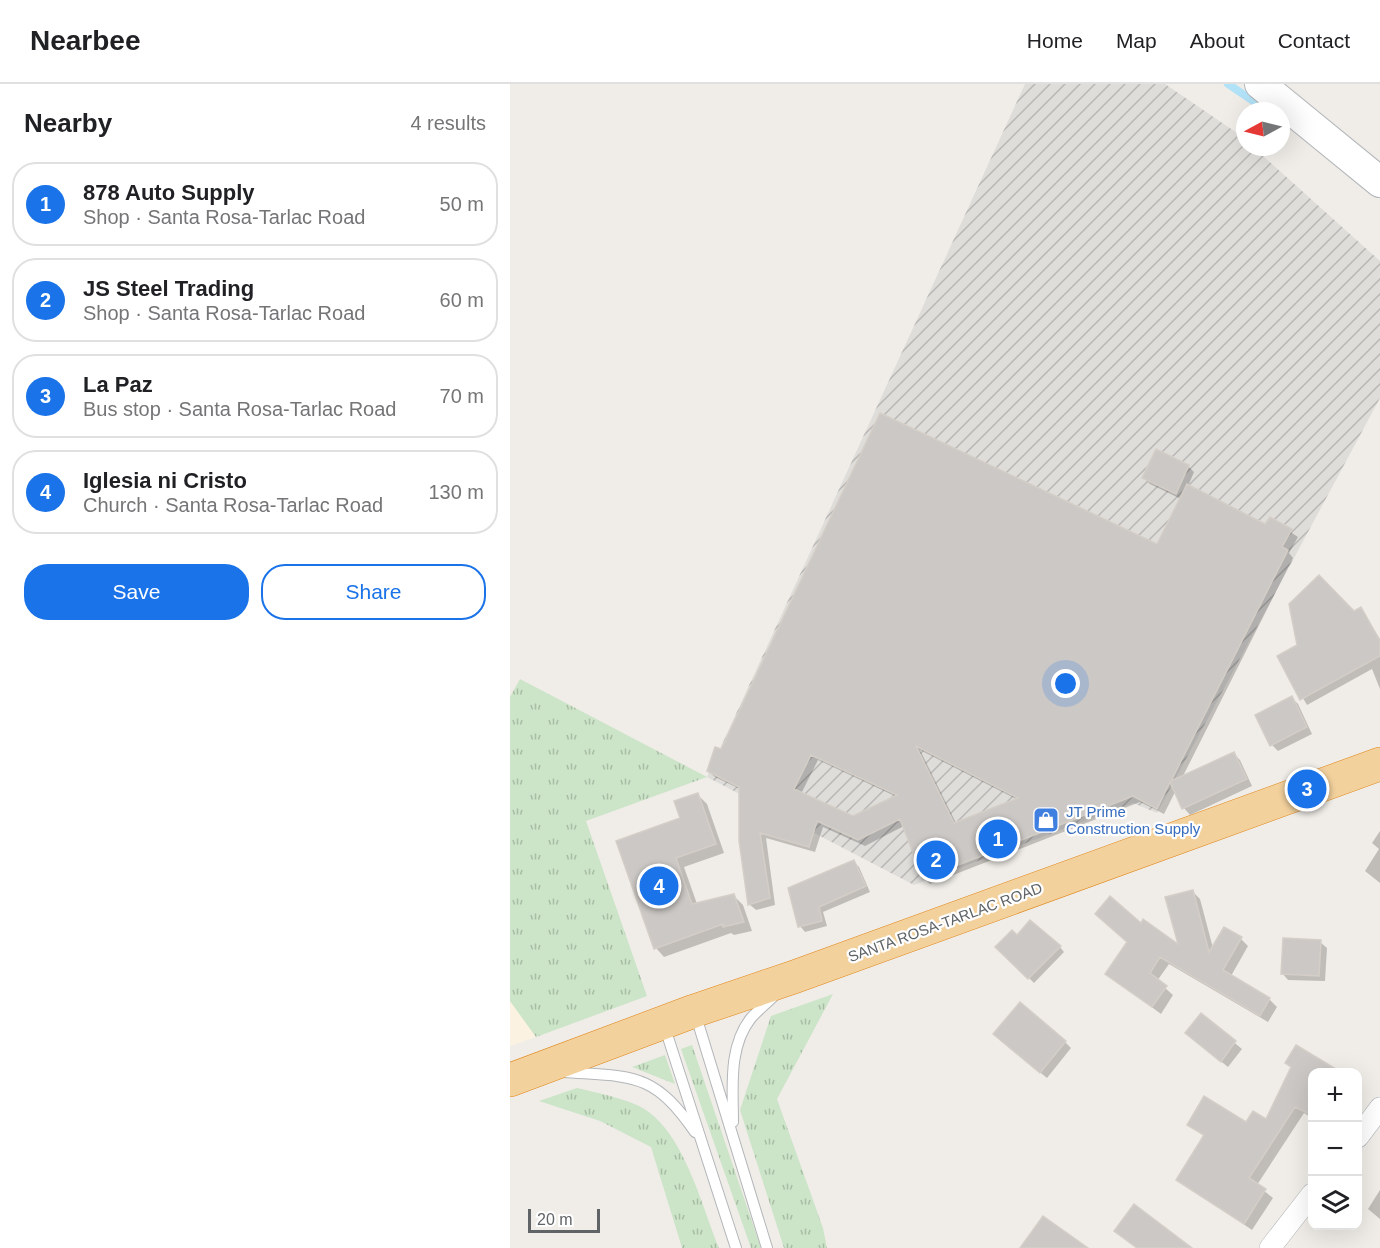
<!DOCTYPE html>
<html lang="en">
<head>
<meta charset="utf-8">
<style>
	body { margin:0; font-family:Helvetica,sans-serif; background:#f6f6f6; color:#202124 }
	.controls { position:absolute; right:18px; bottom:18px; display:grid; overflow:hidden; border-radius:12px; box-shadow:0 6px 24px #0002 }
	.controls button { width:54px; height:54px; display:grid; place-items:center; padding:0; border:0; border-bottom:2px solid #e0e0e0; background:#fff; color:#202124; font:30px sans-serif }
	.compass { position:absolute; left:726px; top:18px; width:54px; height:54px; border-radius:50%; background:#fff; box-shadow:0 6px 24px #0002; rotate:263deg }
	.scale { position:absolute; left:18px; bottom:15px; width:72px; box-sizing:border-box; padding-left:6px; border:3px solid #606467; border-top:0; font-size:16px; line-height:21px; white-space:nowrap; color:#606467; -webkit-text-stroke:4px #fff; paint-order:stroke }
	.you { position:absolute; left:556px; top:600px; width:21px; height:21px; margin:-15px; border:4px solid #fff; border-radius:50%; background:#1a73e8; box-shadow:0 0 0 9px #1a73e833 }
	.badge { display:grid; place-items:center; width:39px; height:39px; border-radius:50%; background:#1a73e8; color:#fff; font-size:20px; font-weight:700 }
	.pin { position:absolute; translate:-50% -50%; border:3px solid #fff; box-shadow:0 2px 6px #0006 }
	.list { margin:0; padding:0; list-style:none }
	h2 { display:flex; justify-content:space-between; align-items:center; height:78px; margin:0; padding:0 24px; font-size:26px }
	h2 small { font-size:20px; font-weight:400; color:#757577 }
	.list li { display:grid; grid-template-columns:39px 1fr auto; gap:18px; align-items:center; box-sizing:border-box; height:84px; margin:0 12px 12px; padding:0 12px; border:2px solid #e0e0e0; border-radius:24px }
	.list b { display:block; font-size:22px; white-space:nowrap }
	.list p { margin:0; font-size:20px; white-space:nowrap; color:#757577 }
	.list em { font-size:20px; font-style:normal; color:#757577 }
	.actions { display:flex; gap:12px; padding:18px 24px }
	.actions a { flex:1; padding:14px 0; border:2px solid #1a73e8; border-radius:24px; text-align:center; font-size:21px; color:#1a73e8 }
	.actions .main { background:#1a73e8; color:#fff }
	.icon { flex:none; width:33px; height:33px; fill:none; stroke:currentColor; stroke-width:2; stroke-linecap:round; stroke-linejoin:round }
	.map { position:relative; flex:none; width:870px; height:1164px; overflow:hidden }
	header { display:flex; align-items:center; gap:36px; box-sizing:border-box; height:84px; padding:0 30px; background:#fff; border-bottom:2px solid #e0e0e0 }
	header strong { font-size:28px }
	nav { display:flex; gap:33px; margin-inline-start:auto; font-size:21px }
	main { display:flex }
	aside { flex:1; background:#fff }
	.map>svg:first-child { display:block }
	.commercial { fill:#fbf2e2 }
	.industrial { fill:url(#industrial-furrows) }
	.grass { fill:url(#grass-tufts) }
	.shadow { fill:#0003; fill-rule:evenodd }
	.lines { fill:none; stroke-linecap:round; stroke-linejoin:round }
	.stream { stroke:#b2e2f7; stroke-width:8 }
	.building { fill:#ccc8c5; stroke:#d4cec7; stroke-width:1.5; fill-rule:evenodd }
	.lane-casing { stroke:#b3b6b9; stroke-width:12 }
	.street-casing { stroke:#b3b6b9; stroke-width:22 }
	.secondary-casing { stroke:#b4b8bb; stroke-width:32 }
	.highway-casing { stroke:#e08618; stroke-width:34 }
	.lane { stroke:#fff; stroke-width:10 }
	.street { stroke:#fff; stroke-width:21 }
	.secondary { stroke:#fff; stroke-width:30 }
	.highway { stroke:#f3d19d; stroke-width:33 }
	.labels { text-anchor:middle; dominant-baseline:central; stroke-width:4.5; stroke-linejoin:round; paint-order:stroke }
	.shop-label { font-size:15px; fill:#366cbe; stroke:#fff; text-anchor:start }
	.street-label { font-size:15px; fill:#606467; stroke:#fff }
</style>
</head>
<body>
<header>
<strong>Nearbee</strong>
<nav><a>Home</a><a>Map</a><a>About</a><a>Contact</a></nav>
</header>
<main>
<aside>
<h2>Nearby<small>4 results</small></h2>
<ul class="list">
<li><span class="badge">1</span><div><b>878 Auto Supply</b><p>Shop · Santa Rosa-Tarlac Road</p></div><em>50 m</em></li>
<li><span class="badge">2</span><div><b>JS Steel Trading</b><p>Shop · Santa Rosa-Tarlac Road</p></div><em>60 m</em></li>
<li><span class="badge">3</span><div><b>La Paz</b><p>Bus stop · Santa Rosa-Tarlac Road</p></div><em>70 m</em></li>
<li><span class="badge">4</span><div><b>Iglesia ni Cristo</b><p>Church · Santa Rosa-Tarlac Road</p></div><em>130 m</em></li>
</ul>
<div class="actions"><a class="main">Save</a><a>Share</a></div>
</aside>
<div class="map">
<svg width="870" height="1164" viewBox="0 0 870 1164">
	<defs>
		<pattern id="industrial-furrows" width="10" height="10" patternUnits="userSpaceOnUse" patternTransform="scale(1.5)"><rect width="10" height="10" fill="#dfddda"/><path d="M-1 1l2-2M0 10L10 0M9 11l2-2" fill="none" stroke="#b8b7b5"/></pattern>
		<pattern id="grass-tufts" width="24" height="20" patternUnits="userSpaceOnUse" patternTransform="scale(1.5)"><rect width="24" height="20" fill="#cce4c8"/><path d="M3 7l-1-3M5 7V3M7 7l1-3M15 17l-1-3M17 17v-4M19 17l1-3" fill="none" stroke="#a9bca6"/></pattern>
	</defs>
	<rect width="100%" height="100%" fill="#f0ede8"/>
	<path class="commercial" d="M0,917L26,953L0,962Z"/>
	<path class="industrial" d="M515,0H655L730,51L735,56V63H743L870,177V314L647,729L623,719L404,801L197,693Z"/>
	<path class="grass" d="M10,595L197,693L76,737L137,912L26,953L0,917V613Z
		M323,910L267,1015L313,1144L317,1164H274L230,1026L261,932Z
		M182,961L251,1164H241L171,965Z
		M155,971L165,1000L122,983Z
		M67,1004C88,1009 109,1013 129,1022C173,1044 191,1120 209,1164H172L141,1063L90,1037L29,1017Z"/>
	<path class="shadow" d="M678,382L684,388L678,402L756,442L760,435L788,453L779,469L783,474L672,694L724,670L730,676L742,702L680,731L674,724L666,706L654,730L630,718L420,800L414,794L394,742L355,762L313,743L305,768L256,754L265,821L246,826L239,820L230,705L205,693L198,687L212,667L647,462L671,415L640,400L634,394ZM410,666L508,716L446,739ZM308,676L387,713L343,734L291,710Z
		M851,525L870,555V605L862,585L797,621L769,573Z
		M781,613L788,620L802,650L768,667L762,661Z
		M188,711L197,720L214,769L174,783L187,820L224,812L233,821L242,847L224,851L221,849L154,873L146,864L172,735Z
		M870,747V799L855,787L869,765L862,759Z
		M344,778L349,783L360,808L313,828L317,842L295,848L290,842Z
		M682,807L690,815L703,864L731,855L738,862L721,892L759,915L767,923L758,938L659,880L647,897L663,911L651,930L597,890L631,841L670,864Z
		M507,853L550,863L554,868L524,899L488,863Z
		M810,858L817,864L815,897L778,896L772,889Z
		M691,931L732,965L718,983L683,955Z
		M492,957L555,958L561,964L537,994Z
		M777,979L823,985L826,988H802V1034L794,1029L747,1101L763,1114L742,1146L668,1095L695,1053L679,1041L757,1038L782,985Z
		M870,1106V1135L858,1125Z"/>
	<g class="lines">
		<path class="stream" d="M718,0L758,27"/>
	</g>
	<path class="building" d="M370,329L647,460L677,400L755,440L760,433L782,445L772,463L778,466L661,697L724,668L737,695L672,725L660,698L647,725L623,712L413,795L390,735L348,756L307,737L299,763L250,749L260,814L238,821L229,756V703L197,687L205,663L211,665ZM406,662L508,714L444,739ZM301,671L387,711L343,732L284,705Z
		M646,365L679,381L666,410L632,394Z
		M809,491L844,527L851,523L870,557V572L790,616L767,572L787,561L779,520Z
		M782,612L797,643L760,662L745,631Z
		M188,709L206,760L166,774L182,820L224,810L234,838L213,843V840L144,865L106,757L170,734L164,717Z
		M344,776L356,802L309,823L312,837L288,843L278,804Z
		M683,806L699,868L714,843L732,853L713,886L760,914L750,932L650,873L640,889L657,902L642,923L595,890L617,858L585,830L600,812L631,839L633,835L668,860L655,813Z
		M520,836L551,862L518,895L485,863L502,846L507,851Z
		M773,854L811,856L809,892L771,890Z
		M510,918L556,957L530,989L483,950Z
		M691,929L726,957L711,978L675,949Z
		M786,961L831,988H802V1031L785,1023L739,1094L756,1105L734,1140L666,1096L694,1051L677,1041L694,1012L736,1038L743,1027L756,1035L781,983L775,979Z
		M624,1120L682,1164H627L604,1147Z
		M533,1132L578,1164H510Z"/>
	<g class="lines">
		<g class="lane-casing">
			<path id="lane" d="M185,929L257,1164
				M154,941L226,1164
				M53,988C122,993 143,987 185,1048
				M223,1038C223,1004 218,963 241,934C248,926 257,919 265,911"/>
		</g>
		<g class="street-casing">
			<path id="street" d="M848,1053L870,1024
				M760,1164L802,1110"/>
		</g>
		<g class="secondary-casing">
			<path id="secondary" d="M750,0L870,98"/>
		</g>
		<g class="highway-casing">
			<path id="highway" d="M0,996L184,927L284,893L870,680"/>
		</g>
		<use href="#lane" class="lane"/>
		<use href="#street" class="street"/>
		<use href="#secondary" class="secondary"/>
		<use href="#highway" class="highway"/>
	</g>
	<defs>
		<g id="shop-square" transform="scale(1.35)"><rect x="-9" y="-9" width="18" height="18" rx="4" fill="#3f7fe0" stroke="#fff"/><path d="M-5-2.5h2.3a2.7 3.5 0 0 1 5.4 0H5L5.5 6h-11ZM-1.5-2.5h3a1.5 2.3 0 0 0-3 0Z" fill="#fff"/></g>
	</defs>
	<g fill-rule="evenodd">
		<use href="#shop-square" x="536" y="736"/>
	</g>
	<g class="labels">
		<g class="shop-label">
			<text x="556" y="727">JT Prime<tspan x="556" dy="17">Construction Supply</tspan></text>
		</g>
		<g class="street-label">
			<text transform="translate(435 838) rotate(-20)">SANTA ROSA-TARLAC ROAD</text>
		</g>
	</g>
</svg>
<div class="controls">
<button>+</button>
<button>−</button>
<button><svg class="icon" aria-label="layers" viewBox="0 0 24 24"><path d="M12 4l9 5-9 5-9-5zM3 14l9 5 9-5"/></svg></button>
</div>
<svg class="compass" viewBox="-18 -18 36 36"><path d="M0-13l5 13h-10z" fill="#e53935"/><path d="M0 13l5-13h-10z" fill="#757577"/></svg>
<div class="scale">20 m</div>
<div class="you"></div>
<div class="pin badge" style="left:488px;top:755px">1</div>
<div class="pin badge" style="left:426px;top:776px">2</div>
<div class="pin badge" style="left:797px;top:705px">3</div>
<div class="pin badge" style="left:149px;top:802px">4</div>
</div>
</main>
</body>
</html>
